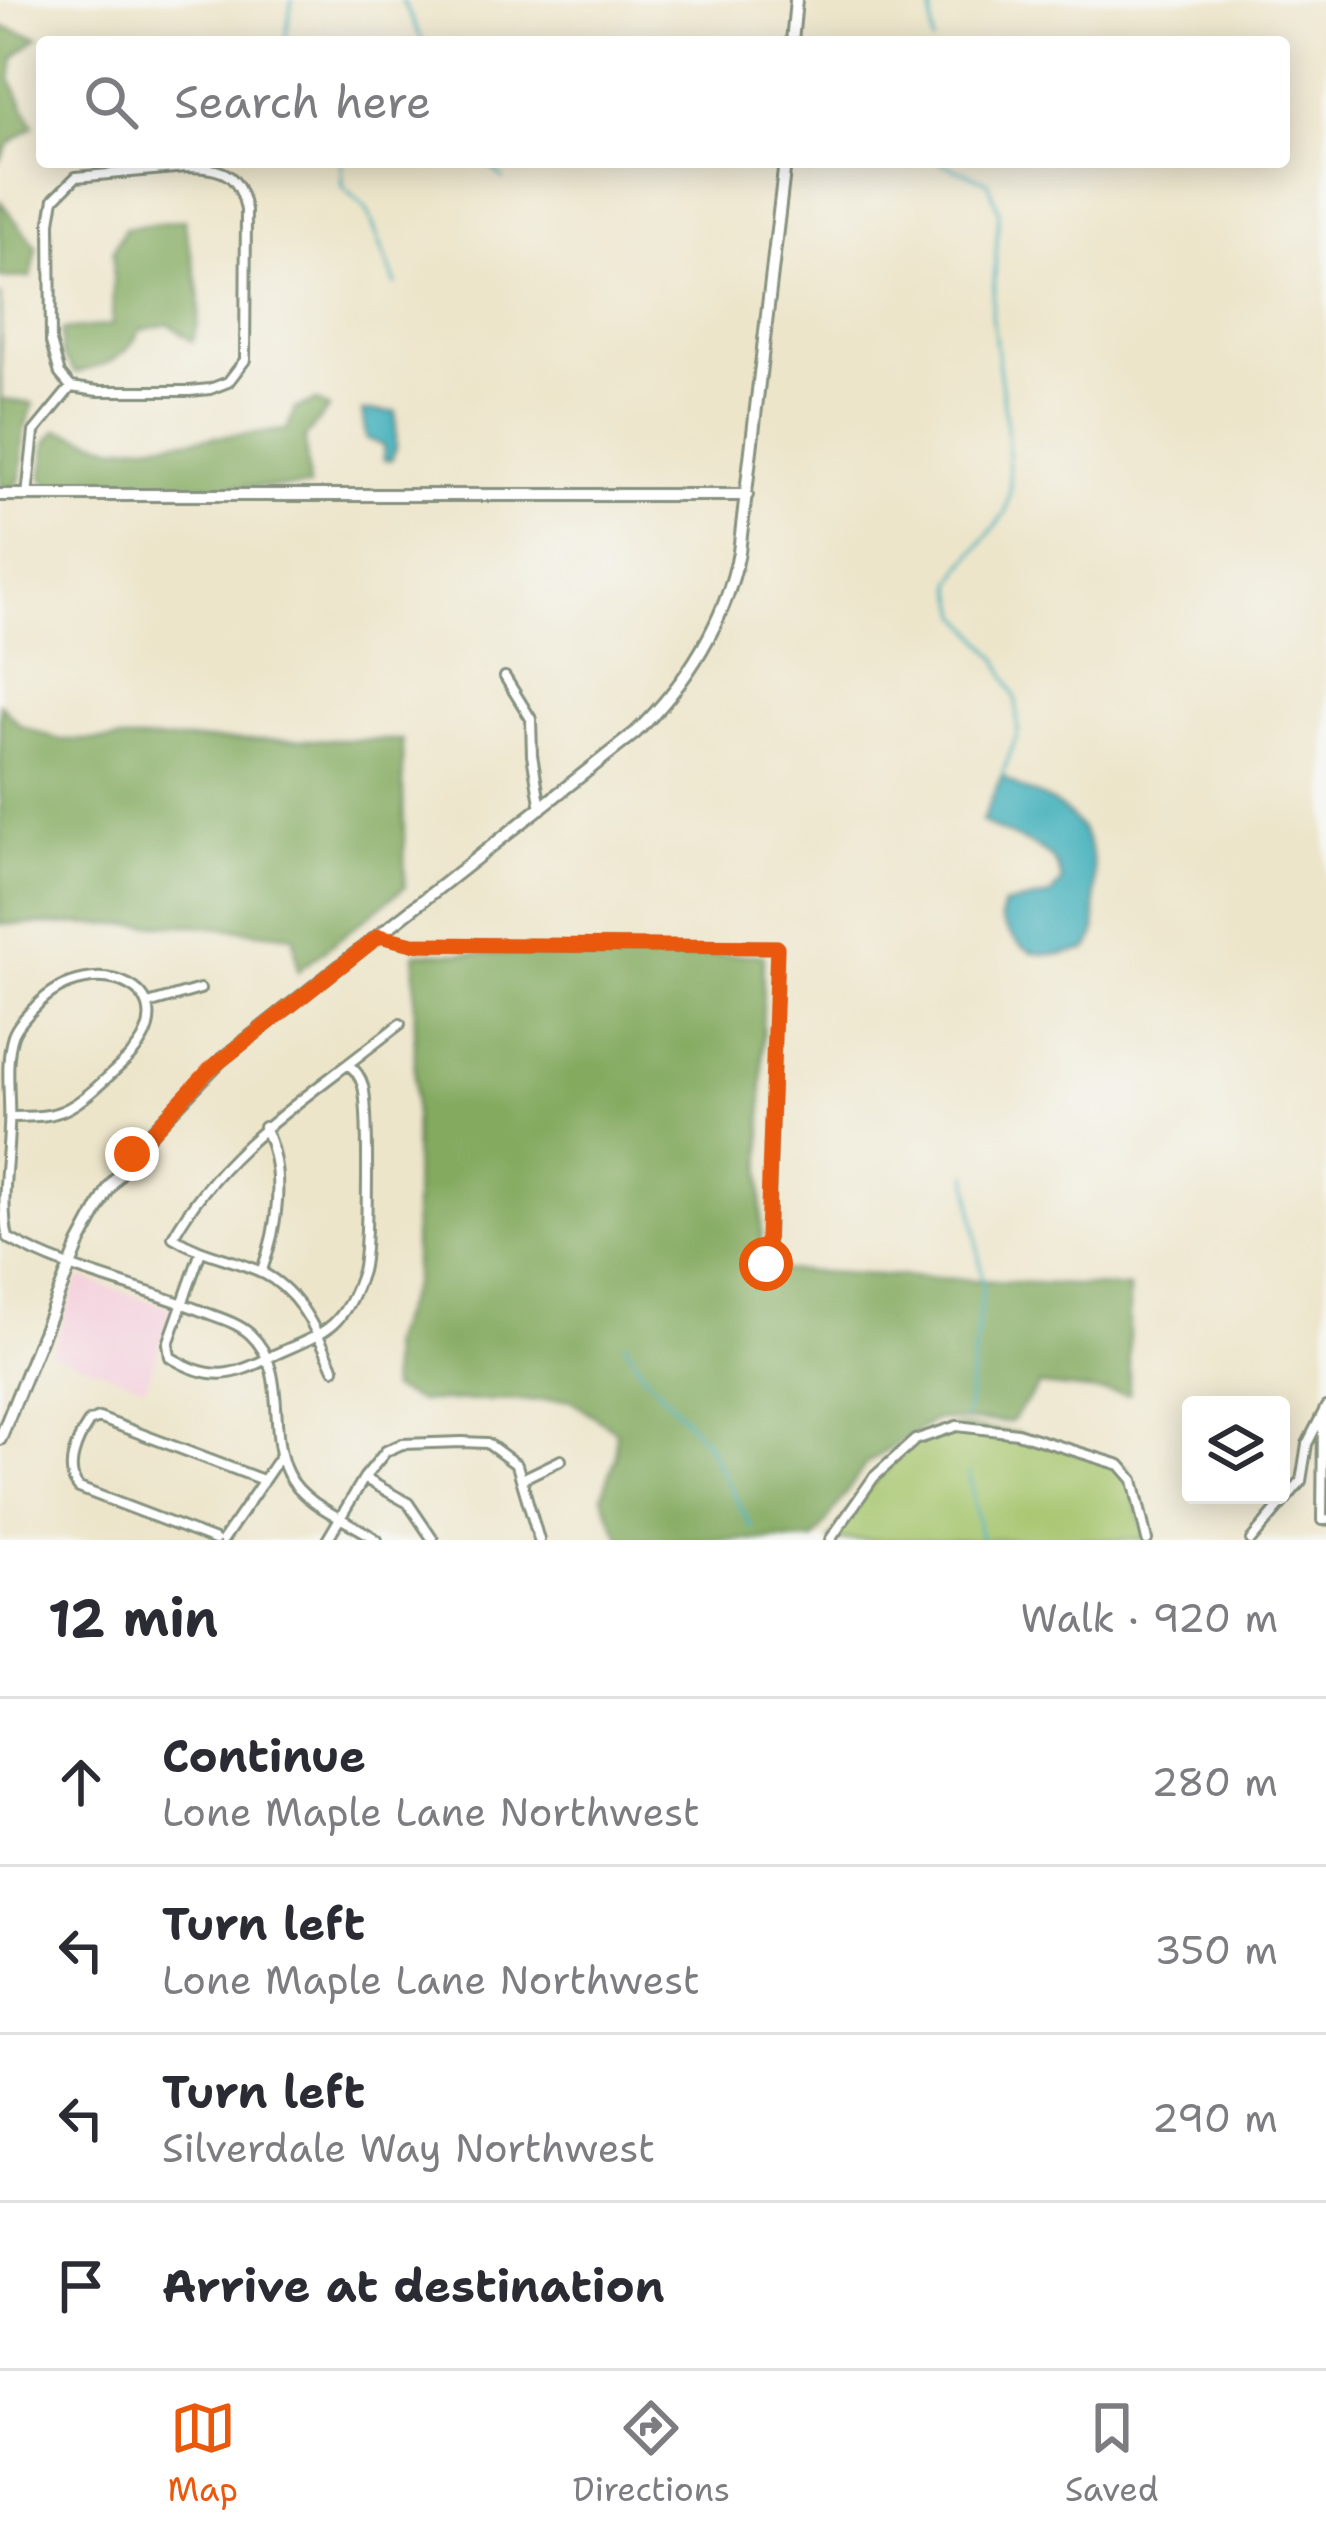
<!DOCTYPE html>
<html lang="en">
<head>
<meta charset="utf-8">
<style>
	body { margin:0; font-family:"Shantell Sans",sans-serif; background:#f2f2f3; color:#2b2b33 }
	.controls { position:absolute; right:36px; bottom:36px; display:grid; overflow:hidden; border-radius:12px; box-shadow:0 6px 30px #0003 }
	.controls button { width:108px; height:108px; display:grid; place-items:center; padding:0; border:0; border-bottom:3px solid #e1e1e2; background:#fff; color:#2b2b33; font:60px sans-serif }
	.stop { position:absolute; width:36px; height:36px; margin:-27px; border:9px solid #ea580c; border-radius:50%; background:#fff }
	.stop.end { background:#ea580c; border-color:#fff; box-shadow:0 3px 12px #0008 }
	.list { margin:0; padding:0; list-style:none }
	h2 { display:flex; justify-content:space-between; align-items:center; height:156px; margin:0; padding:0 48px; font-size:51px }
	h2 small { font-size:39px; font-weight:400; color:#7c7c81 }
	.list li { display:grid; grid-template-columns:78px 1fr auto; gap:36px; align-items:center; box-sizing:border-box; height:168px; padding:0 48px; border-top:3px solid #e1e1e2 }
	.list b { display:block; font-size:45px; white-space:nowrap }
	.list p { margin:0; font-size:39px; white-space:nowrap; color:#7c7c81 }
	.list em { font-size:39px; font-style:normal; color:#7c7c81 }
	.icon { flex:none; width:66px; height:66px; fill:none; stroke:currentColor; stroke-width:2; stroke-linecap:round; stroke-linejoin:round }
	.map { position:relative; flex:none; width:1326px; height:1540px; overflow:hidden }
	.search { position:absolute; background:#fff; box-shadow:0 6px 30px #0003; left:36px; right:36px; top:36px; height:132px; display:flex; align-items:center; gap:30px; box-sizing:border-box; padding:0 42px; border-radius:12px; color:#7c7c81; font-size:45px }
	.sheet { height:828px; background:#fff }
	nav { display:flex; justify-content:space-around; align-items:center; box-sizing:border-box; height:168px; border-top:3px solid #e1e1e2; background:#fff; font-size:33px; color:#7c7c81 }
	nav a { display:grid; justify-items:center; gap:6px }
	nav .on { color:#ea580c }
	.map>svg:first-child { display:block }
	.built { fill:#f4cfdd }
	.green { fill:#a5c46c; stroke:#628050; stroke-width:3 }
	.forest { fill:#84aa60; stroke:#52744a; stroke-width:3 }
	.water { fill:#3eaeba; stroke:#2e7677; stroke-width:3 }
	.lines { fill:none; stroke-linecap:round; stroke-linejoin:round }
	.stream { stroke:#3eaeba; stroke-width:3 }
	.street-casing { stroke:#86917f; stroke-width:14 }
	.secondary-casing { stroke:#86917f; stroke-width:16 }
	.street { stroke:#fff; stroke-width:8 }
	.secondary { stroke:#fff; stroke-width:10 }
	.route { stroke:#ea580c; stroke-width:15 }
</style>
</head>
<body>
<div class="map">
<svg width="1326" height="1540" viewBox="0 0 1326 1540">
	<rect width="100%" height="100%" fill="#f6f6f2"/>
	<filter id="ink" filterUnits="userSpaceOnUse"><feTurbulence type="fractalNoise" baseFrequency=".00833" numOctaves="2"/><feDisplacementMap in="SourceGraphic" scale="24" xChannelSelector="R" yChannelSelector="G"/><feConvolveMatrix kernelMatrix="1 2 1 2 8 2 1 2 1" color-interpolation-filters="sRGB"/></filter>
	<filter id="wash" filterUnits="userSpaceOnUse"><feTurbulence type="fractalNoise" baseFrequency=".004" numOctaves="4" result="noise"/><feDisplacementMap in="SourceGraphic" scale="48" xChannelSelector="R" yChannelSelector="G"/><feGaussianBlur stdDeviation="2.7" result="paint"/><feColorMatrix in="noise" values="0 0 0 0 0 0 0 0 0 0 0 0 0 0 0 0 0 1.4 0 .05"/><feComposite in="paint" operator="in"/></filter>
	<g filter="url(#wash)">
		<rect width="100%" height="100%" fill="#ede5ca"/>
		<path class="built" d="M79,1277L173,1309L145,1386L51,1353Z"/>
		<path class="green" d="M957,1426L1017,1433L1127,1469L1147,1540H830L856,1500L915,1440Z"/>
		<path class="forest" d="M0,26L38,37L14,57L11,80L34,126L9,144L0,160Z
			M0,201L37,248L31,277L0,278Z
			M184,220C190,259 211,304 192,341L169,324L140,330C126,359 106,365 75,373L62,354V330L112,325L114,249L125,228Z
			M0,293L1,399L33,404L24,431L21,477L15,487L0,488Z
			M316,401L329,408L305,438L309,487L51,486L42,478L46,444L57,430L116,447L287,430L295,409Z
			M0,704L21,726L60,740H402L405,887L298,971L294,936L197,925L0,924Z
			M415,953L763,955L761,1269L1129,1288V1394L1039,1385L1011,1422L935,1420L866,1464L814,1540H621L602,1496L616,1457V1431L570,1400L419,1401L391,1389L389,1344L414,1281Z"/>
		<path class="water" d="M362,411L396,412V448L391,460H384L383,446L366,438Z
			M1002,775C1020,792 1031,790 1050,801C1095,827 1095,860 1095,906C1095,922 1099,937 1086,950C1044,958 1023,960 1000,919L1004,905L1049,896L1062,882C1056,841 1010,842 982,821Z"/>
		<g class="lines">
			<path class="stream" d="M402,0L423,42
				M931,0L933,42
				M285,42L292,0
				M342,162L343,187L367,209L396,285
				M486,162L503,179
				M939,162L988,182L999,211L992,315L1007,427L1010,492L1005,514L961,568L953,583L960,614L999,661L1016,699L1018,733L1002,775
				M625,1343L643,1373L705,1441L752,1528
				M966,1418L983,1287L968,1173
				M969,1473L981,1540"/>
		</g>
	</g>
	<g filter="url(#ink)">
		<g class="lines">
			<g class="street-casing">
				<path id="street" d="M186,167C222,167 239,173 246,210L245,360L228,382L210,389L190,391H98L71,387L60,374L51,342L50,222L54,199L76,177Z
					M27,496L34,432L71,387
					M505,677L531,719L532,755L541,809
					M379,936L413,944L777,947L767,1265
					M148,1004L200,989
					M348,1064L400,1024
					M10,1117C25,1116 42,1118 56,1113C79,1107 104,1080 122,1064C200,993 93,944 35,1007C27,1015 17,1025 13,1036C4,1064 11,1099 9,1128C8,1164 0,1203 8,1238C67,1272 136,1285 199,1310C216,1317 237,1322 250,1334C290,1371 266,1430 288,1474C304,1506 349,1520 377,1540
					M200,1254L168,1344L170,1357C211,1382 233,1377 272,1356C292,1346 322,1337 337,1320C348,1308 357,1287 362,1271C368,1248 369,1110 363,1086C360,1076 356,1071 348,1064C281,1115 214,1163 173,1237C204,1256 231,1258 261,1272C301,1292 316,1331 334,1369
					M261,1273C278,1227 286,1172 264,1127
					M1323,1418L1322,1520H1326
					M364,1478L408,1503L433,1540
					M524,1478L561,1460
					M215,1540L79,1488C63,1470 77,1440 89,1422L99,1418L263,1480
					M223,1540L281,1455
					M327,1540L364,1478L386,1451L402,1444L462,1442L487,1443L517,1465L539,1540
					M830,1540L874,1477L915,1440L957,1426L1017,1433L1120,1465L1133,1480L1147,1540
					M1251,1540L1301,1481L1307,1444L1326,1407"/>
			</g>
			<g class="secondary-casing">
				<path id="secondary" d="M792,42L796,0
					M0,495H747
					M0,1439L79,1244L109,1188L147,1137L222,1059L635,733C686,685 726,621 739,552L785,162"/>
			</g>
			<use href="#street" class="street"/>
			<use href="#secondary" class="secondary"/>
		</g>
	</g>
	<g class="lines" filter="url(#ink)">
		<path class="route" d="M132,1154L209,1070L379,936L413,944L777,947L766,1264"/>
	</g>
</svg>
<div class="controls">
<button><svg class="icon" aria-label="layers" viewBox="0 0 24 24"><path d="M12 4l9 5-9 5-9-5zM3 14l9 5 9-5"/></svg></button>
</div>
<div class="stop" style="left:766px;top:1264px"></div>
<div class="stop end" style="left:132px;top:1154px"></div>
<div class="search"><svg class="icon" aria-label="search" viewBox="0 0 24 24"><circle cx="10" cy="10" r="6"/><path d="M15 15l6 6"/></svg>Search here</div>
</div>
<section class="sheet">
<h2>12 min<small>Walk · 920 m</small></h2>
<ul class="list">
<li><svg class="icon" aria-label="ahead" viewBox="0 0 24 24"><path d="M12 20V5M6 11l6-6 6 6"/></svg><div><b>Continue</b><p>Lone Maple Lane Northwest</p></div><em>280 m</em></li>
<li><svg class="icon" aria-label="left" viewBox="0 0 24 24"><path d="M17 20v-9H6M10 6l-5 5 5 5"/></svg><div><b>Turn left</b><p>Lone Maple Lane Northwest</p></div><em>350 m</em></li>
<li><svg class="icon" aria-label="left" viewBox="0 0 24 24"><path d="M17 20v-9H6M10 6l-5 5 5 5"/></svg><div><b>Turn left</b><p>Silverdale Way Northwest</p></div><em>290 m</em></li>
<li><svg class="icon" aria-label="arrive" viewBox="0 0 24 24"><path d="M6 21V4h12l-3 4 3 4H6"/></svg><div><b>Arrive at destination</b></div></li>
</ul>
</section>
<nav>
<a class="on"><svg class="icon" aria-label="map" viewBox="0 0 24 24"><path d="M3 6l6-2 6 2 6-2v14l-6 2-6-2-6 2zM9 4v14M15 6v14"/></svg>Map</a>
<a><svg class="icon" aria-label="directions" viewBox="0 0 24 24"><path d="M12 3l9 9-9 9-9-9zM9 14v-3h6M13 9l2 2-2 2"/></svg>Directions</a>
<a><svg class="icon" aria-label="saved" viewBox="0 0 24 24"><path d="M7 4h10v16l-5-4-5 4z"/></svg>Saved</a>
</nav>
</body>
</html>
